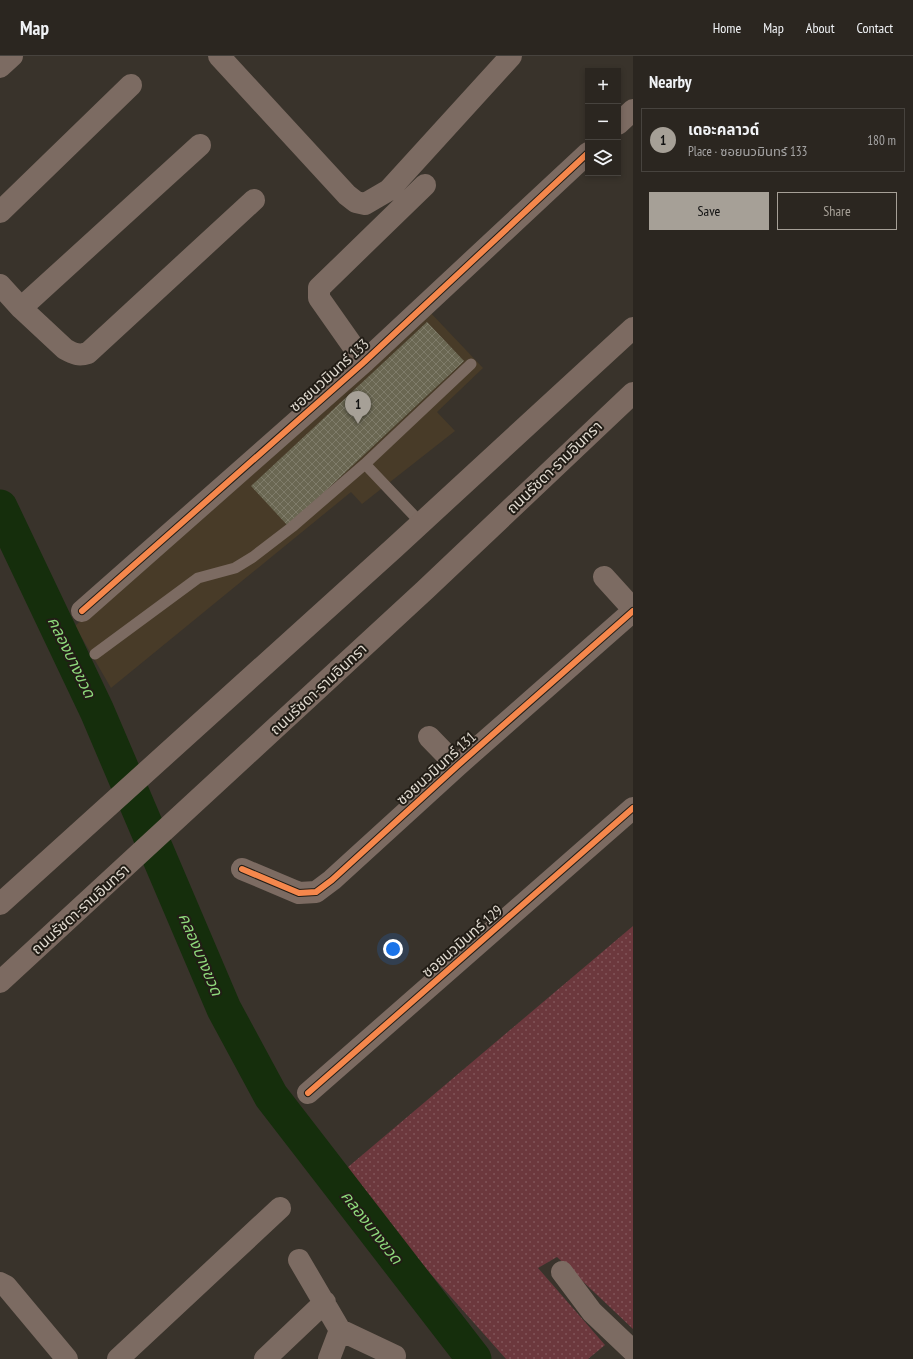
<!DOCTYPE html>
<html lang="en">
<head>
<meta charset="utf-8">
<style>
	body { margin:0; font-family:"PT Sans Narrow","Noto Sans Thai",sans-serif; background:#37322d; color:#f1f3f6 }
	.controls { position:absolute; right:12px; top:12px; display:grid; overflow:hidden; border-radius:0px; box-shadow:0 2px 6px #0003 }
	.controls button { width:36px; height:36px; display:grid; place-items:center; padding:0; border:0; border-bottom:1px solid #47433e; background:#2b2620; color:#f1f3f6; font:20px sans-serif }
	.you { position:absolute; left:393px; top:893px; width:14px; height:14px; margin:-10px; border:3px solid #fff; border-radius:50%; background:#1a73e8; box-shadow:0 0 0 6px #1a73e833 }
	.badge { display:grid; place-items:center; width:26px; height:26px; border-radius:50%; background:#a6a097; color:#111; font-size:13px; font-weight:700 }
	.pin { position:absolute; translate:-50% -33px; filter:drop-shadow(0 1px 2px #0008) }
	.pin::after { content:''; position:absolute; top:21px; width:14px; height:12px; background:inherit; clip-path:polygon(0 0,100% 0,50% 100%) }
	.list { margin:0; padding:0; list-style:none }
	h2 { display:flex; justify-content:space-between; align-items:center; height:52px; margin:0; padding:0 16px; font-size:17px }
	h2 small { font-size:13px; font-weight:400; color:#a6a5a5 }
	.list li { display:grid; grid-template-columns:26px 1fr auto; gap:12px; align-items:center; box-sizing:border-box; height:64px; margin:0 8px 8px; padding:0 8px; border:1px solid #47433e; border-radius:0px }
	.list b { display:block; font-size:15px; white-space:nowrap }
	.list p { margin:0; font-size:13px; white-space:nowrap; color:#a6a5a5 }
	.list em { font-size:13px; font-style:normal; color:#a6a5a5 }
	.actions { display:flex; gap:8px; padding:12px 16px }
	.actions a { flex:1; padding:9px 0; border:1px solid #a6a097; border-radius:0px; text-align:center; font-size:14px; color:#a6a097 }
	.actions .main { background:#a6a097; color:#111 }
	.icon { flex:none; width:22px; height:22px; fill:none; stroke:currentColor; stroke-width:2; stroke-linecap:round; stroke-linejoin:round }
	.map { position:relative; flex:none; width:633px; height:1303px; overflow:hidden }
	header { display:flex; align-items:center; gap:24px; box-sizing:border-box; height:56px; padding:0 20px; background:#2b2620; border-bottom:1px solid #47433e }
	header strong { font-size:19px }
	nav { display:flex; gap:22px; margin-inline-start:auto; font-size:14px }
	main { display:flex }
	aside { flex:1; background:#2b2620 }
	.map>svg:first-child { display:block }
	.built { fill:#483b28 }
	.grass { fill:url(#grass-dots) }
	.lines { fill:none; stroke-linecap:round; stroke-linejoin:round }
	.river { stroke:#152e0c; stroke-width:35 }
	.building { fill:url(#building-cross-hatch) }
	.service { stroke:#7c6b62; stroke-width:11 }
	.minor { stroke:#7c6b62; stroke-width:22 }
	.primary { stroke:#7c6a61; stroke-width:22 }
	.cycleway-casing { stroke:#221d16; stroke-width:8 }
	.cycleway { stroke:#f5874c; stroke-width:6 }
	.labels { text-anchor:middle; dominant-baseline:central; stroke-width:4; stroke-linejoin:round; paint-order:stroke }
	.street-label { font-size:15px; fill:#e1dbd1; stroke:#221d16 }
	.water-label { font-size:16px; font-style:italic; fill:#8ed97b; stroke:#221d16 }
</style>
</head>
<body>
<header>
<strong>Map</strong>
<nav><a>Home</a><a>Map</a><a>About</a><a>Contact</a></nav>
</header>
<main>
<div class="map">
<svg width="633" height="1303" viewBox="0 0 633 1303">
	<defs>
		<pattern id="grass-dots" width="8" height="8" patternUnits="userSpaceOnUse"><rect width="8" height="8" fill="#6c383d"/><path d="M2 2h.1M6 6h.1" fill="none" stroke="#815458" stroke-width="1.8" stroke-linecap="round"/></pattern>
		<pattern id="building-cross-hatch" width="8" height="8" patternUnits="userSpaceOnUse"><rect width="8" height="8" fill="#6a6752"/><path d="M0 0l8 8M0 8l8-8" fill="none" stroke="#7f7c6a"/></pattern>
	</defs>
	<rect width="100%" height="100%" fill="#39332b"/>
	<path class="built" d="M427,253L483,312L437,356L455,375L362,448L351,436L111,632L75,570Z"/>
	<path class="grass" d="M633,870V1273L557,1201L538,1212L605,1289L588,1303H506L341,1117Z"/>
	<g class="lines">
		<path class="river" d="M0,451L97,655L224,953L271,1040L474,1303"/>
	</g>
	<path class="building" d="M427,266L464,305L288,470L251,430Z"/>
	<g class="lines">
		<path class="service" d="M365,408L471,308
			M95,598L198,522L235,512L253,501L292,471L365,408L421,467"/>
		<path class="minor" d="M219,0L347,139L356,146L365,148L389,134L511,0
			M0,11L12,0
			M618,68L633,54
			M0,156L131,29
			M0,229L21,252L65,293C74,298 79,300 88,297L254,144
			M21,252L200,89
			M364,306L319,242V232L425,129
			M604,521L633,553
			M82,555L364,306L588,97
			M429,681L457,710
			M242,813L299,837L316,836L332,824L457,710L633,555
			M308,1037L633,752
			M299,1204L340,1274L329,1303
			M562,1216L592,1256L633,1295
			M0,1227L6,1230L67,1303
			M340,1274L395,1300
			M118,1303L280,1152
			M265,1303L325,1246"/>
		<path class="primary" d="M0,848L394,492L633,272
			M0,926L425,534L633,337"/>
		<g class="cycleway-casing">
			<path id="cycleway" d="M82,555L364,306L588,97
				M242,813L299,837L316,836L332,824L457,710L633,555
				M308,1037L633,752"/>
		</g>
		<use href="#cycleway" class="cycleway"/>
	</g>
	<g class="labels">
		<g class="street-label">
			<text transform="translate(329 319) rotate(-42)">ซอยนวมินทร์ 133</text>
			<text transform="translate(554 411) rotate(-44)">ถนนรัชดา-รามอินทรา</text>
			<text transform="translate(318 633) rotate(-43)">ถนนรัชดา-รามอินทรา</text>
			<text transform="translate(436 712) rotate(-42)">ซอยนวมินทร์ 131</text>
			<text transform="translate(80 853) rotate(-42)">ถนนรัชดา-รามอินทรา</text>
			<text transform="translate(462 885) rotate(-41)">ซอยนวมินทร์ 129</text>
		</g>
		<g class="water-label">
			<text transform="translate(72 601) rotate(64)">คลองบางขวด</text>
			<text transform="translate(201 898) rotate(67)">คลองบางขวด</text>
			<text transform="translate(372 1171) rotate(52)">คลองบางขวด</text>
		</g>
	</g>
</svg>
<div class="controls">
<button>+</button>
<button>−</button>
<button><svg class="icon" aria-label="layers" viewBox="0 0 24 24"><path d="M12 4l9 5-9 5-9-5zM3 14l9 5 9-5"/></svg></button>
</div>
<div class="you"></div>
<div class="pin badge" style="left:358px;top:368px">1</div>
</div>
<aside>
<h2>Nearby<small></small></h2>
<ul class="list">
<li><span class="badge">1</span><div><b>เดอะคลาวด์</b><p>Place · ซอยนวมินทร์ 133</p></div><em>180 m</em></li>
</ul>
<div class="actions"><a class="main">Save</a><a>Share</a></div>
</aside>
</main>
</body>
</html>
